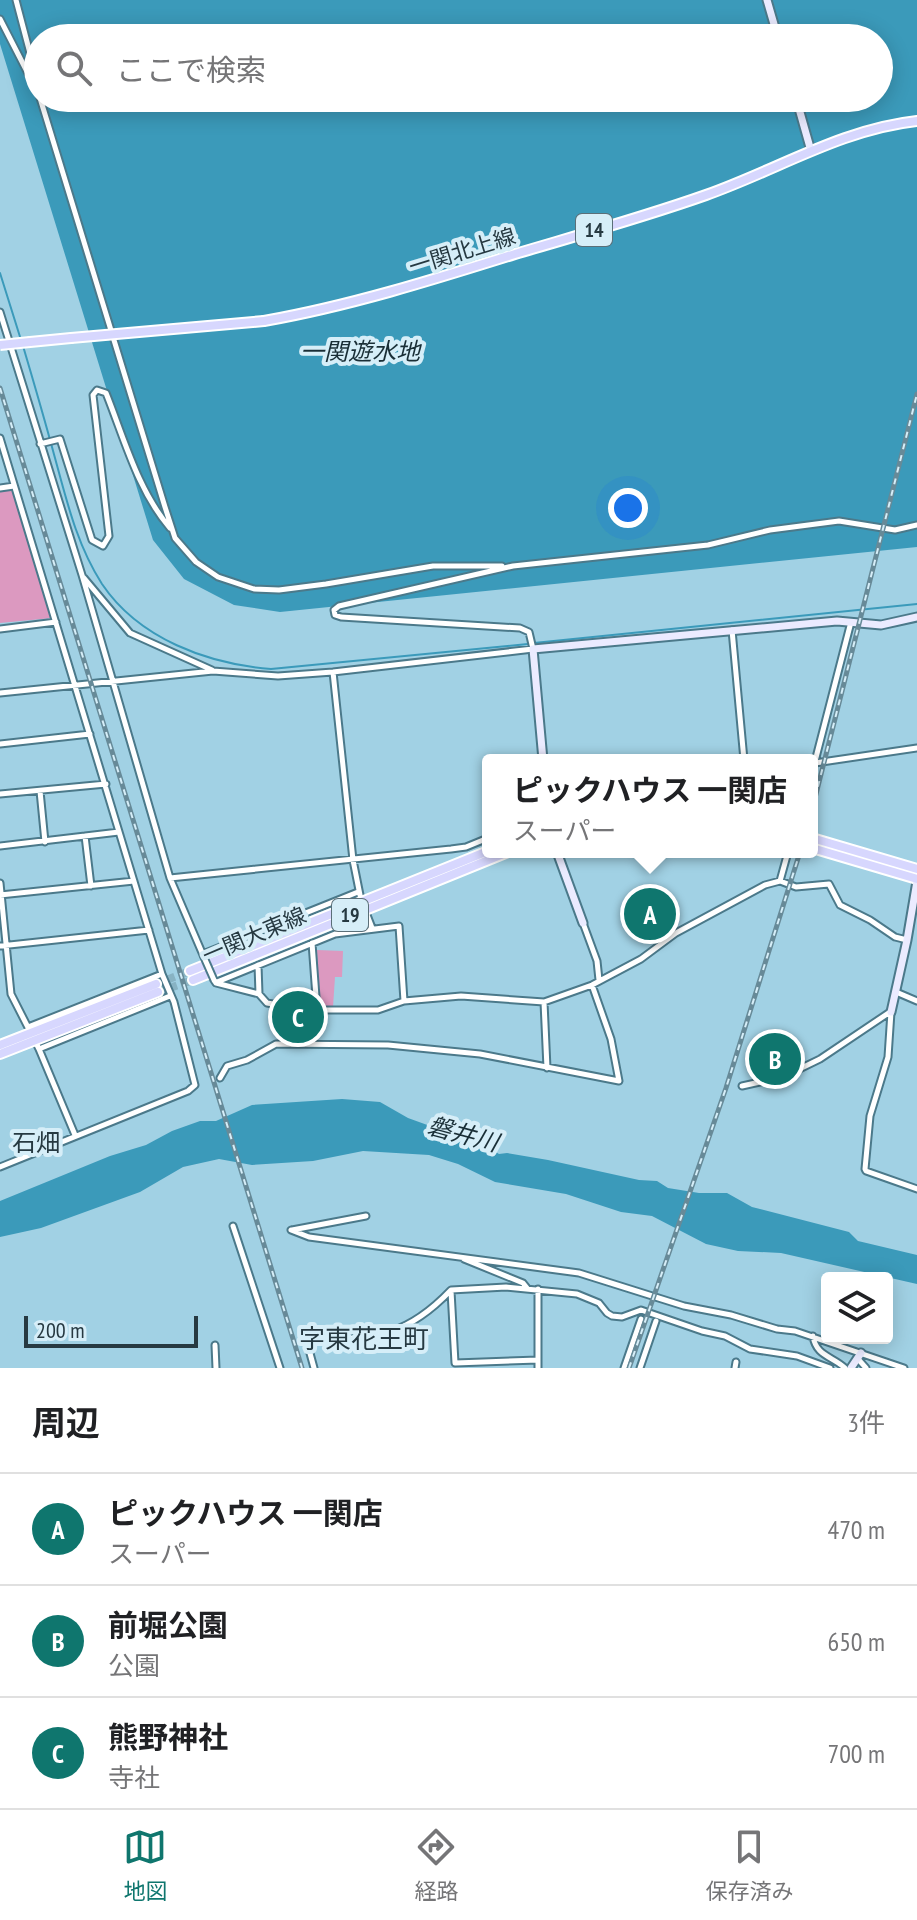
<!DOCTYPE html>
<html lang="ja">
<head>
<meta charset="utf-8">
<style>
	body { margin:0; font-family:"PT Sans Narrow","Noto Sans JP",sans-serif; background:#f6f6f6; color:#202124 }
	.controls { position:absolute; right:24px; bottom:24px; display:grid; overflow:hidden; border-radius:8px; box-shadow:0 4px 20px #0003 }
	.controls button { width:72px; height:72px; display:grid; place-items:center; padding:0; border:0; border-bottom:2px solid #e0e0e0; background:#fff; color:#202124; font:40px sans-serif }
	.scale { position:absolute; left:24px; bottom:20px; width:174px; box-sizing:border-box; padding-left:8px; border:4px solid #263941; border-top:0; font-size:22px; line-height:28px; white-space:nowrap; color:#263941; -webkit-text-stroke:6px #d6eef8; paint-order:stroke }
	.you { position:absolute; left:628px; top:508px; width:28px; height:28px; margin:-20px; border:6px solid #fff; border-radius:50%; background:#1a73e8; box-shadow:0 0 0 12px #1a73e833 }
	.badge { display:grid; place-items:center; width:52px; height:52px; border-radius:50%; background:#0f766e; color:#fff; font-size:26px; font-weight:700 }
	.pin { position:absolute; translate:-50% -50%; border:4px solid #fff; box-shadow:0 2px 8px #0006 }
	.popup { position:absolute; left:482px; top:754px; width:336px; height:104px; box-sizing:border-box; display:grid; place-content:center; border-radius:8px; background:#fff; filter:drop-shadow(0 2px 6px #0005); font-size:26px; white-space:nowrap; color:#757577 }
	.popup b { font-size:30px; color:#202124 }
	.popup::after { content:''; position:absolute; left:50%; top:100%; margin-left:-16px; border:16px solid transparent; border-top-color:#fff }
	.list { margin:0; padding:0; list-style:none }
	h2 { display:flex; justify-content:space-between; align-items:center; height:104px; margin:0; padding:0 32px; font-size:34px }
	h2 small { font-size:26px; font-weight:400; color:#757577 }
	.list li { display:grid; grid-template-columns:52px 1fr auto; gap:24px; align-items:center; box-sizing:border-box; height:112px; padding:0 32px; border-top:2px solid #e0e0e0 }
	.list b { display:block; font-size:30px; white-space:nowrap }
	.list p { margin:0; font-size:26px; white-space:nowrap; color:#757577 }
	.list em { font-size:26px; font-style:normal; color:#757577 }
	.icon { flex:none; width:44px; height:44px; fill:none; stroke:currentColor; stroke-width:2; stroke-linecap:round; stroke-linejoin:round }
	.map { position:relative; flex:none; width:917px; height:1368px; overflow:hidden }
	.search { position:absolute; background:#fff; box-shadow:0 4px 20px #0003; left:24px; right:24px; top:24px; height:88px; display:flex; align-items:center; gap:20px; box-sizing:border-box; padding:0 28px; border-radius:44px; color:#757577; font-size:30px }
	.sheet { height:440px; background:#fff }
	nav { display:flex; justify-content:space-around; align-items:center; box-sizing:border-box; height:112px; border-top:2px solid #e0e0e0; background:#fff; font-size:22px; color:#757577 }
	nav a { display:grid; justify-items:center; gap:4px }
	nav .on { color:#0f766e }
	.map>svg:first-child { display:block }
	.green { fill:#dc99c0 }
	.water { fill:#3b9aba; fill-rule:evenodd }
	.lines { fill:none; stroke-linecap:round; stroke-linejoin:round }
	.stream { stroke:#3b9aba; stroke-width:2 }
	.primary-tunnel { stroke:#88b3c3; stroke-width:8; stroke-dasharray:8 4; stroke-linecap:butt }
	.street-casing { stroke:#4b798a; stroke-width:9 }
	.secondary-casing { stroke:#4b798a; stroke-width:11 }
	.primary-casing { stroke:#fff; stroke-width:12 }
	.street { stroke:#fff; stroke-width:5 }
	.secondary { stroke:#ebebff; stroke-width:7 }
	.primary { stroke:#d7d7fe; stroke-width:8 }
	.rail-casing { stroke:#678a98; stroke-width:5 }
	.rail { stroke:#d6eef8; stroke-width:2; stroke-dasharray:6; stroke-linecap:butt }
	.street-bridge-casing { stroke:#4b798a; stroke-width:9; stroke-linecap:butt }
	.primary-bridge-casing { stroke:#fff; stroke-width:12; stroke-linecap:butt }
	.street-bridge { stroke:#fff; stroke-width:5 }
	.primary-bridge { stroke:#d7d7fe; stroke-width:8 }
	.labels { text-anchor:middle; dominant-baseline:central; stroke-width:8; stroke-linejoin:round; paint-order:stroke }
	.shield { fill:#d6eef8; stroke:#5b6f78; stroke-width:2 }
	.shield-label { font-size:20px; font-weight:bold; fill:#263941 }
	.street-label { font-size:22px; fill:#263941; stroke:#d6eef8 }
	.water-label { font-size:24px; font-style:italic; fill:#192e36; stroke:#d6eef8 }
	.neighbourhood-label { font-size:24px; fill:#263941; stroke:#d6eef8 }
	.quarter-label { font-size:26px; fill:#263941; stroke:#d6eef8 }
</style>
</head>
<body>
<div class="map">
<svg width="917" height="1368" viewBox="0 0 917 1368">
	<rect width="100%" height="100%" fill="#a1d1e4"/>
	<path class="green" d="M12,489L52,618L0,623V490Z
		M317,950L343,951L342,977H335L333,1007L319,1006Z
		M783,1033L796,1075L766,1084L754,1042Z"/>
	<path class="water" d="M0,0H917V547L280,612L234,605L184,579L153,540L0,44ZM38,38H879V98H38Z
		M342,1099L380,1102L408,1118L488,1147L499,1154L507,1153L548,1160L639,1180L657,1181L668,1188L699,1193H727L752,1207L849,1232L858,1241L917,1255V1284L781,1253L738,1251L706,1244L652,1216L621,1212L566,1194L495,1182L458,1164L429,1155L363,1151L313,1161L252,1165L219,1159L183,1167L140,1192L41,1228L0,1237V1201L110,1156L146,1145L172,1131L200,1121H216L252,1105Z"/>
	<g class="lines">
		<path class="stream" d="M0,273L21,340
			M23,346C34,383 45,421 55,458C67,502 77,545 102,584C139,639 208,664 271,669L528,644
			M534,643L917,604"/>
		<path class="primary-tunnel" d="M156,984L190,971
			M158,992L193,980"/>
		<g class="street-casing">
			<path id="street" d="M16,0L36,76V88
				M0,19L38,93
				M40,98L165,507L175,538L196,562L218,577L254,589L279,590L326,584L433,566H502
				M0,312L82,575L170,878L203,955
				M0,438L162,974L174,1002L195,1085L188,1091L0,1167
				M40,444L60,439L92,540L103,546L109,536L93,395L97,390L106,393C124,438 138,491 170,528
				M0,488L14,486
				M84,578L130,633L212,670
				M0,629L56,622
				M732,630L744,760
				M333,672L353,860L361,900
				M0,693L213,671L278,676L333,672L533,649L529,632L520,628L341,617L335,615L334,610L339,606L513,566L708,545L770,530L839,521L895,530L917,525
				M0,744L90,734
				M815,763L917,748
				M812,773L851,622
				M40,791L45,842
				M0,794L106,784
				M85,836L91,886
				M0,846L119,832
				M170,878L451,849L466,847L488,838
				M780,881L788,852
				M0,883L11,994L39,1049L75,1135
				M0,895L134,881
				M365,910L372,928
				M583,923L597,961L599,980
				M312,943L317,1010
				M0,946L149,930
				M203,954L358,892
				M258,965L259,994
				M214,980L216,983L259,994L267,1003L308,1010H378L404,1001L461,996L544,1002L592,985L641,959L676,933L765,885L780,881L796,887L829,884L840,905L870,920L895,937L907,940
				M217,982L335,934L399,926L404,1001
				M896,992L917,1001
				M544,1002L547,1068
				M891,1012L888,1057L870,1116L865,1169L866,1171L917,1189
				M28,1027L162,974
				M307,1044L308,1010
				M39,1049L170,996
				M220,1078L227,1066L247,1060L276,1044L388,1045L480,1054L619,1081L611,1039L592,985
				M742,1086L783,1077L820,1059L890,1012
				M233,1226L280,1368
				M291,1230L309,1237L579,1273L684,1306L731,1315L777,1329L795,1331L904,1368
				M292,1230L366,1216
				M464,1259L523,1283L527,1288
				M538,1289V1368
				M451,1291L455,1363L538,1360
				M813,1336C816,1356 832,1356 845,1368
				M215,1345L216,1368
				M858,1359L866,1368
				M314,1368L308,1346L316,1340C378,1338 407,1336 451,1290L506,1287L577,1294L599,1303L607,1313L612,1316L622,1317L641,1310L702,1331L725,1336L750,1349L797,1356L830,1368
				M624,1368L641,1319
				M640,1368L656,1321
				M735,1368L736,1362"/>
		</g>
		<g class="secondary-casing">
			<path id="secondary" d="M767,0L778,38
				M796,98L811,151
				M543,760L533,649L837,621L881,625L917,617
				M557,852L583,923
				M891,1012L907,940L917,881
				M851,1368L861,1353"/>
		</g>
		<g class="primary-casing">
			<path id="primary" d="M264,321C349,306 432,280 515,254C579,235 644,217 706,195C777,170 842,129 917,121
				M30,342L71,338
				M812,838L917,869
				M812,848L917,879
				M190,971L488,851
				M193,980L508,852
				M0,1045L156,984
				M0,1054L158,992"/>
		</g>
		<use href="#street" class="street"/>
		<use href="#secondary" class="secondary"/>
		<use href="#primary" class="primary"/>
		<g class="rail-casing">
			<path id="rail" d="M0,388L302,1368
				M812,810L917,394
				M629,1368L726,1088L800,852"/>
		</g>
		<use href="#rail" class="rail"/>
		<g class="street-bridge-casing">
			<path id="street-bridge" d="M203,955L214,980"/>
		</g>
		<g class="primary-bridge-casing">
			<path id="primary-bridge" d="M71,338L264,321
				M0,345L30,342"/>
		</g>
		<use href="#street-bridge" class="street-bridge"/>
		<use href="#primary-bridge" class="primary-bridge"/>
	</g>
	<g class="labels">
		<g class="shield">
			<rect x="576" y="214" width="36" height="32" rx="6"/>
			<rect x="332" y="899" width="36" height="32" rx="6"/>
		</g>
		<g class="shield-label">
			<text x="594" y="230">14</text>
			<text x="350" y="915">19</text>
		</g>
		<g class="street-label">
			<text transform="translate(462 251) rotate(-17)">一関北上線</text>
			<text transform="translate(254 935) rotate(-23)">一関大東線</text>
		</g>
		<g class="water-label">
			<text x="360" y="351">一関遊水地</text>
			<text transform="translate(463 1134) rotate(15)">磐井川</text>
		</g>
		<g class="neighbourhood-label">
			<text x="36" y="1142">石畑</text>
		</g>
		<g class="quarter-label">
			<text x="364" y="1338">字東花王町</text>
		</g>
	</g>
</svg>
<div class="controls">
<button><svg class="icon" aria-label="layers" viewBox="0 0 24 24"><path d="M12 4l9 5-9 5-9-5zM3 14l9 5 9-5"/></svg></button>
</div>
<div class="scale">200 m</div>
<div class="you"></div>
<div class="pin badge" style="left:650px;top:914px">A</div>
<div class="popup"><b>ピックハウス 一関店</b>スーパー</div>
<div class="pin badge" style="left:775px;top:1059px">B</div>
<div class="pin badge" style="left:298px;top:1017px">C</div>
<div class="search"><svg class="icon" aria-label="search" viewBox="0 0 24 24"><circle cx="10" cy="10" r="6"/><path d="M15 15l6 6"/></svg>ここで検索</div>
</div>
<section class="sheet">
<h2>周辺<small>3件</small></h2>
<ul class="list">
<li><span class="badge">A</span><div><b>ピックハウス 一関店</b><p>スーパー</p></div><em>470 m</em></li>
<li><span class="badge">B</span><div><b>前堀公園</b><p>公園</p></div><em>650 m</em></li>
<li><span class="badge">C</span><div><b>熊野神社</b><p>寺社</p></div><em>700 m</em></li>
</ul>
</section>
<nav>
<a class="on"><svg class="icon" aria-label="map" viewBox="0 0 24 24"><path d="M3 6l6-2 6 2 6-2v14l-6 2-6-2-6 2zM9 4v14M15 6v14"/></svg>地図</a>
<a><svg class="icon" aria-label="directions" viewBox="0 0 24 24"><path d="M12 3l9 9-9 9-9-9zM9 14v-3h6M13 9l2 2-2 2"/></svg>経路</a>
<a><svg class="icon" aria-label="saved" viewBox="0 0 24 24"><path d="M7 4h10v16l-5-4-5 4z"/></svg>保存済み</a>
</nav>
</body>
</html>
